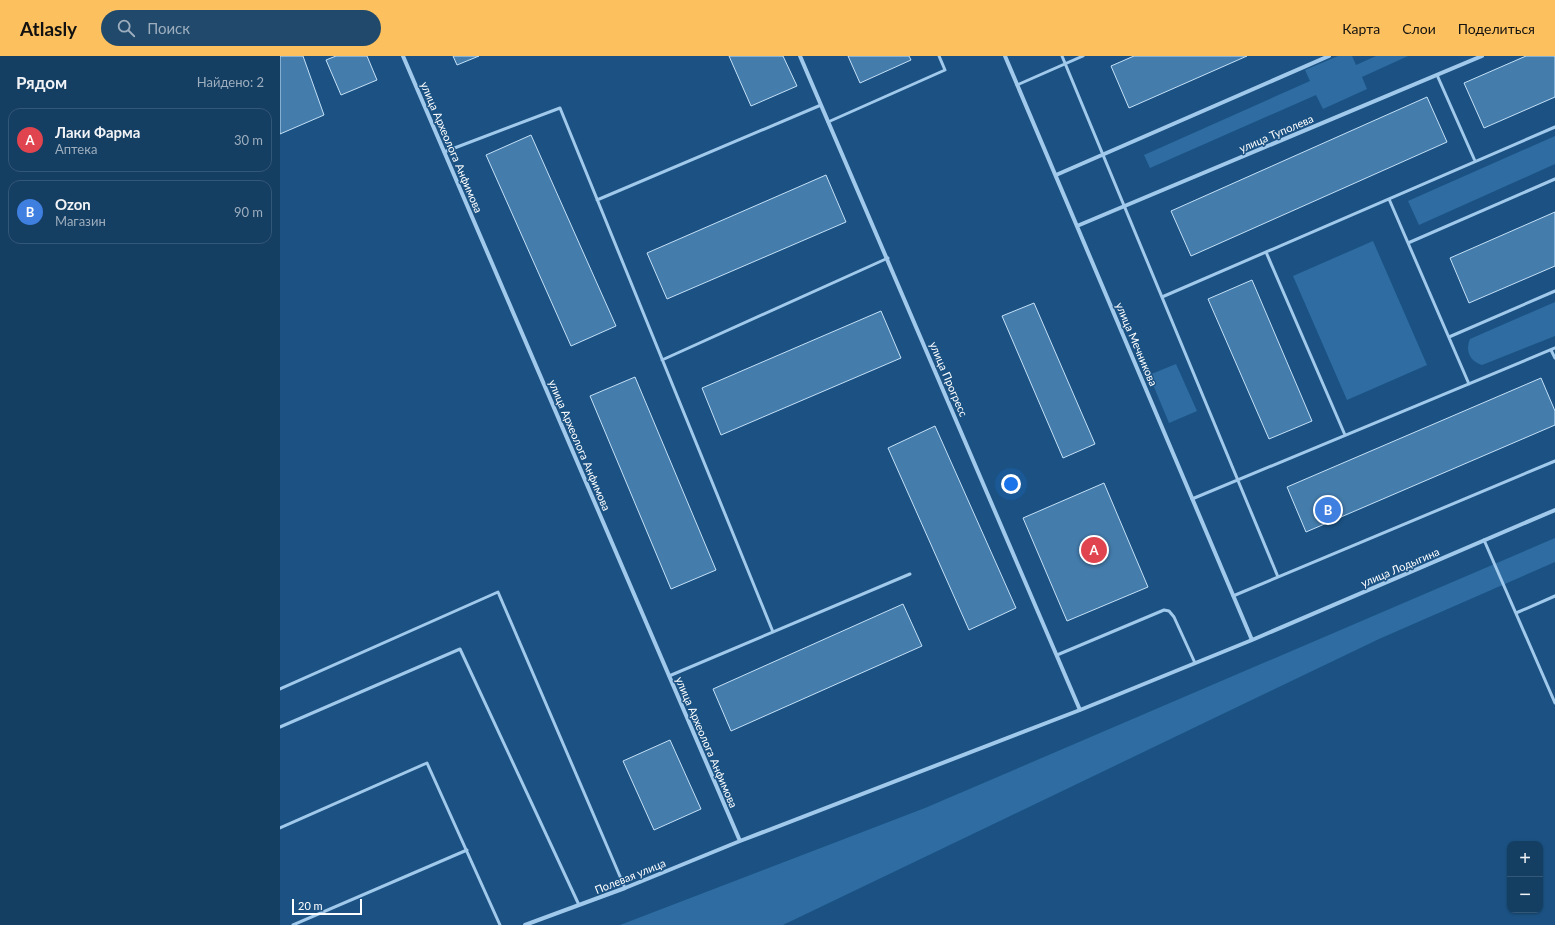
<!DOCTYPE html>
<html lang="ru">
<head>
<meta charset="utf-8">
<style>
	body { margin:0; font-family:Lato,sans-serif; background:#21496b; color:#f1f3f6 }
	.controls { position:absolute; right:12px; bottom:12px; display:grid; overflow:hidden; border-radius:8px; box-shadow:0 1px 3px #0004 }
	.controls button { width:36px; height:36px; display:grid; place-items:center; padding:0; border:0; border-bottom:1px solid #335777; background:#143e62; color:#f1f3f6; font:20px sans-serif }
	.scale { position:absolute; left:12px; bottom:10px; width:70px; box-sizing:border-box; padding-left:4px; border:2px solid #fff; border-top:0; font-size:11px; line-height:14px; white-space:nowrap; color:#fff; -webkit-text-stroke:3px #1b5283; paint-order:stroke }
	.you { position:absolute; left:731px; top:428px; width:14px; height:14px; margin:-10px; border:3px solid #fff; border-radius:50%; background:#1a73e8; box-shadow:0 0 0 6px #1a73e833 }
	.badge { display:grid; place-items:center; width:26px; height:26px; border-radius:50%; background:#fcc05e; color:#fff; font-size:13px; font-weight:700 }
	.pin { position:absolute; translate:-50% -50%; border:2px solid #fff; box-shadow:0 1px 4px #0006 }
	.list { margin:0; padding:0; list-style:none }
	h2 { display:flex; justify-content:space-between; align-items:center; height:52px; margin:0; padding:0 16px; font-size:17px }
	h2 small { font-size:13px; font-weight:400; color:#9daebe }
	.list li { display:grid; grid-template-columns:26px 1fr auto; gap:12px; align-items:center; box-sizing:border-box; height:64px; margin:0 8px 8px; padding:0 8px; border:1px solid #335777; border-radius:12px }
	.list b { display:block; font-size:15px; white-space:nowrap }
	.list p { margin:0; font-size:13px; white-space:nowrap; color:#9daebe }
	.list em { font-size:13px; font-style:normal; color:#9daebe }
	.icon { flex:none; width:22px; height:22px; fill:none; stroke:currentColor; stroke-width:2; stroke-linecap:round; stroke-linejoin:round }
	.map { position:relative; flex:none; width:1275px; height:869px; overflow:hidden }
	header { display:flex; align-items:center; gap:24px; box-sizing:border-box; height:56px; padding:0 20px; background:#fcc05e; color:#111 }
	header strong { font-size:19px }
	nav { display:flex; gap:22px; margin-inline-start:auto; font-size:14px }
	.search { width:280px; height:36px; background:#21496b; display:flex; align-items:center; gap:10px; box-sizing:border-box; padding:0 14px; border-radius:22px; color:#9daebe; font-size:15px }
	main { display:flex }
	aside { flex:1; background:#143e62 }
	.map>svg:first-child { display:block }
	.green { fill:#2e6ca2 }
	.building { fill:#447cac; stroke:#c5e1f8 }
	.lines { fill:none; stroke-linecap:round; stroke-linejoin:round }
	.service { stroke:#a1c9eb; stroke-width:3 }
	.minor { stroke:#a1c9eb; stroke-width:4 }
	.labels { text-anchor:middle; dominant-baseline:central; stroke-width:3; stroke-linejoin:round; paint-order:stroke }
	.street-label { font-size:11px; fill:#fff; stroke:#1b5283 }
</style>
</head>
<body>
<header>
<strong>Atlasly</strong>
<div class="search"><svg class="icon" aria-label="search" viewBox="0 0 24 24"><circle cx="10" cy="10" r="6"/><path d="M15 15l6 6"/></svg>Поиск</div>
<nav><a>Карта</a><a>Слои</a><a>Поделиться</a></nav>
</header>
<main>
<aside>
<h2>Рядом<small>Найдено: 2</small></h2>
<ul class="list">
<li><span class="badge" style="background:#e0444e">A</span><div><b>Лаки Фарма</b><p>Аптека</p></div><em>30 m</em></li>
<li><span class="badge" style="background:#3f7fe0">B</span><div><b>Ozon</b><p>Магазин</p></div><em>90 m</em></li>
</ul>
</aside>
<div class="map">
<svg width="1275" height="869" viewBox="0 0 1275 869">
	<rect width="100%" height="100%" fill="#1b5283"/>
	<path class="green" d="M1058,0H1072L1076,9L1096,0H1128L1082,21L1087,33L1043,53L1036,39L870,112L864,99L1030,25L1025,14Z
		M1275,80V108L1139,169L1128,145Z
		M1093,185L1147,309L1067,344L1013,220Z
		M1275,246V280L1202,309C1190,305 1185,295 1190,283Z
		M896,308L917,355L889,367L869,319Z
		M1275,482V506L1099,583L503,869H340L645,752Z"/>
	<path class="building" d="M0,0H23L44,59L0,78Z
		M56,0H87L97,24L61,39L46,4Z
		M173,0H199L177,9Z
		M449,0H503L517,30L471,50Z
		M568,0H629L631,4L580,27Z
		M854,0H967L849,52L831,10Z
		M1246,0H1275V41L1204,72L1184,27Z
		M1147,41L1167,86L911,200L891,155Z
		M251,79L336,270L291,290L206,99Z
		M546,119L566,166L387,243L367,197Z
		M1275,156V210L1189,247L1170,202Z
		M972,224L1032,365L989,383L928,243Z
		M754,247L815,388L783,402L722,260Z
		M601,255L621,302L441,379L422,332Z
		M355,321L436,514L391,533L310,340Z
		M1261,322L1275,355V369L1026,476L1007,431Z
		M655,370L736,552L689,574L608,392Z
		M824,427L868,531L787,565L743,462Z
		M623,548L642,590L451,675L433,633Z
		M390,684L421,753L374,774L343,705Z"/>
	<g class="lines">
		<path class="service" d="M782,0L998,521
			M1157,19L1195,105
			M737,29L803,0
			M548,66L665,14L659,0
			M164,96L280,52L493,576
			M1109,143L1189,328
			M317,144L541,49
			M1128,187L1275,123
			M986,196L1065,379
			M882,241L1275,71
			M1169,281L1275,235
			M1271,294L1275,302
			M382,304L608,202
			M912,443L1275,292
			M1204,484L1275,647
			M953,540L1275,405
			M1236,557L1275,540
			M777,599L884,554L889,555L894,561L915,607
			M389,620L630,518
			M0,633L218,536L345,832
			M0,671L180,593L299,849
			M0,772L147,707L220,869
			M13,869L187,794"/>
		<path class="minor" d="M123,0L460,785
			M520,0L800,654
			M725,0L972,584
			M776,119L1049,0
			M797,170L1202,0
			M245,869L345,832L460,785L800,654L972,584L1275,454"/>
	</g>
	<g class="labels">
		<g class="street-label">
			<text transform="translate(996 77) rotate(-23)">улица Туполева</text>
			<text transform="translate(172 91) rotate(67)">улица Археолога Анфимова</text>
			<text transform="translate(857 288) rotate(67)">улица Мечникова</text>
			<text transform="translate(669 323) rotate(67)">улица Прогресс</text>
			<text transform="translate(300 389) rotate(67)">улица Археолога Анфимова</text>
			<text transform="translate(1120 511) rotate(-23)">улица Лодыгина</text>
			<text transform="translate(427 686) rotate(67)">улица Археолога Анфимова</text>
			<text transform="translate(350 820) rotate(-22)">Полевая улица</text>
		</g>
	</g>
</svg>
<div class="controls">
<button>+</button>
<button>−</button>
</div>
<div class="scale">20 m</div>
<div class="you"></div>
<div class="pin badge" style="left:814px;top:494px;background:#e0444e">A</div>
<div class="pin badge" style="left:1048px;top:454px;background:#3f7fe0">B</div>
</div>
</main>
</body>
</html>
